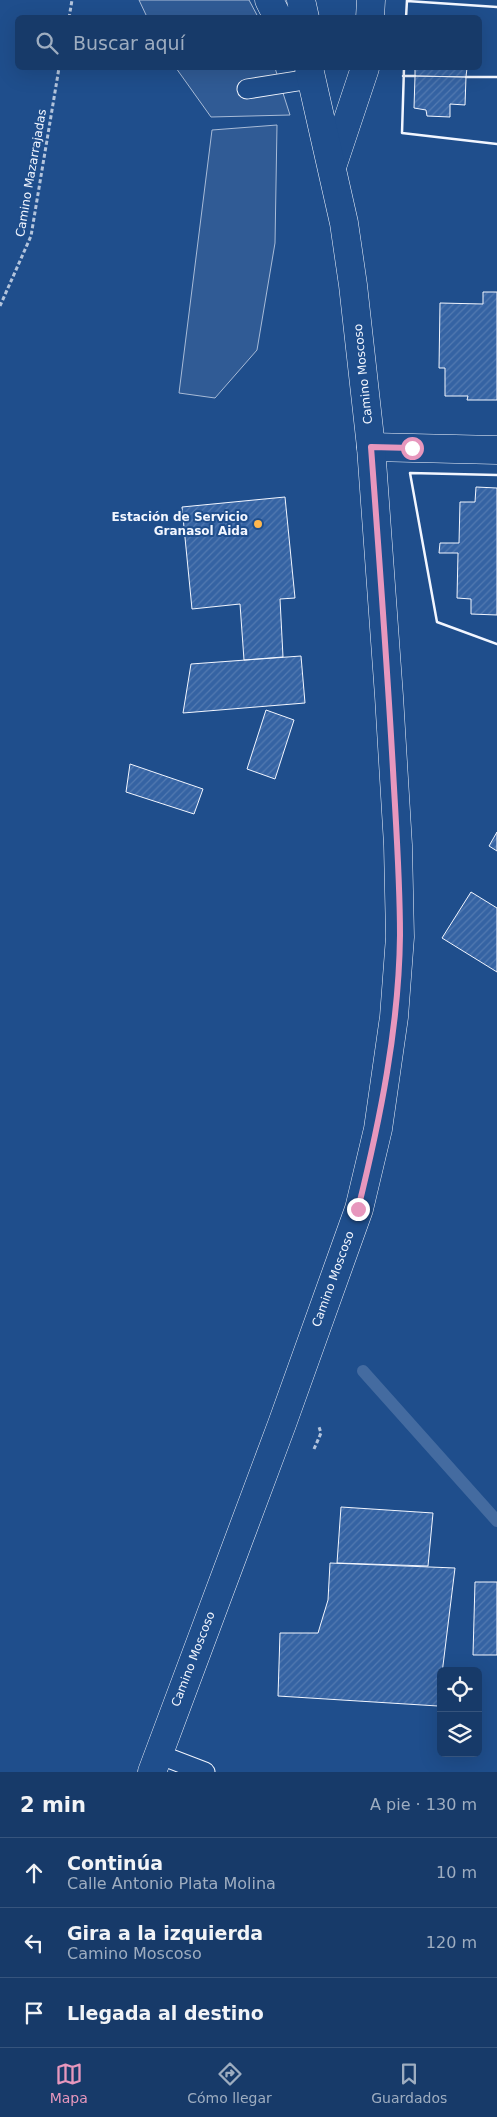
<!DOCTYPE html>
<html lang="es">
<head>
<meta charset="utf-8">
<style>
	body { margin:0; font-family:"DejaVu Sans",sans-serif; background:#20416f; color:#f1f3f6 }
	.controls { position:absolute; right:15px; bottom:15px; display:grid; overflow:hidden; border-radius:8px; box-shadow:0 5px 20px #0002 }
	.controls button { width:45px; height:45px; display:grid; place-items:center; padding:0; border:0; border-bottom:1px solid #36547d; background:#173a69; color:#f1f3f6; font:25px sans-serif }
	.stop { position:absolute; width:15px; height:15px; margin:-11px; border:4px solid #e797bd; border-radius:50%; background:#fff }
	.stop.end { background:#e797bd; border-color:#fff; box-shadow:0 1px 5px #0008 }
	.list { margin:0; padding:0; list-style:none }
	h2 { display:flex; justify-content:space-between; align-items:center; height:65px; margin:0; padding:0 20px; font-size:21px }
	h2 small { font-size:16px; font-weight:400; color:#9eadc0 }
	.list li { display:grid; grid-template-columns:32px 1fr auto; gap:15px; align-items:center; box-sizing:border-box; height:70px; padding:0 20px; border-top:1px solid #36547d }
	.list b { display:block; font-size:19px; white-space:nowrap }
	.list p { margin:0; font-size:16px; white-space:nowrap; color:#9eadc0 }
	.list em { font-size:16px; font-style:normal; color:#9eadc0 }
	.icon { flex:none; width:28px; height:28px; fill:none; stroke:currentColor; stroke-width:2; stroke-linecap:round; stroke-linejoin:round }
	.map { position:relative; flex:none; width:497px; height:1772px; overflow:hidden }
	.search { position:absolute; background:#173a69; box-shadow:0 5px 20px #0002; left:15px; right:15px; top:15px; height:55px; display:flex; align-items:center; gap:12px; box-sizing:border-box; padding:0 18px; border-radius:8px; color:#9eadc0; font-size:19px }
	.sheet { height:275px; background:#173a69 }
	nav { display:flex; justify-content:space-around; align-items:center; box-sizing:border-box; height:70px; border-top:1px solid #36547d; background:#173a69; font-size:14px; color:#9eadc0 }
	nav a { display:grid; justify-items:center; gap:2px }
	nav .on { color:#e797bd }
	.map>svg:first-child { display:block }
	.built { fill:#305b95; stroke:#a8bbd7 }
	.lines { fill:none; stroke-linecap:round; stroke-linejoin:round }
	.stream { stroke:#446ba0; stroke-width:12 }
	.building { fill:url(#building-hatch); stroke:#f2f6ff }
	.service-casing { stroke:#f2f6ff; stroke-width:21 }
	.minor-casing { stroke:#f2f6ff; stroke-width:29 }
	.tertiary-casing { stroke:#f2f6ff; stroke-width:29 }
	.path { stroke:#b3c4dc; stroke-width:3; stroke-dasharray:4 2.5; stroke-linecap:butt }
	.service { stroke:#1f4e8c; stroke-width:19 }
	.minor { stroke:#1f4e8c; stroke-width:28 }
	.tertiary { stroke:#1f4e8c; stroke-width:28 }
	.wall { stroke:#f2f6ff; stroke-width:2.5 }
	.route { stroke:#e797bd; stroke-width:6 }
	.poi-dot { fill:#ffb74d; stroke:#1f4e8c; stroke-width:2 }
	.labels { text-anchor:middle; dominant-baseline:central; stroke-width:4; stroke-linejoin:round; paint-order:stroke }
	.street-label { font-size:12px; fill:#f2f6ff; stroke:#1f4e8c }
	.poi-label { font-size:12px; font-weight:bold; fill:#f2f6ff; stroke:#1f4e8c; text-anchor:end }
</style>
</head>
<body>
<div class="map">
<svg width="497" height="1772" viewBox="0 0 497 1772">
	<defs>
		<pattern id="building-hatch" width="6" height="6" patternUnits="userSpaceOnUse" patternTransform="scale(1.25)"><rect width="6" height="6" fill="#3563a3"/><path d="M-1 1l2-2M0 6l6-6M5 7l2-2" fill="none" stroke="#537ab1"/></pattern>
	</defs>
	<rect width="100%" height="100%" fill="#1f4e8c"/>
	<path class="built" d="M139,0H249L258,17H147Z
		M176,68H275L290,115L211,117Z
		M277,125L275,243L257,350L215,398L179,393L212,130Z"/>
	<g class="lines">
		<path class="stream" d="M363,1371L497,1521"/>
	</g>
	<path class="building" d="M415,68H467L466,77L415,76Z
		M415,76L466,77L465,105L450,104V117L427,116L426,110L414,108Z
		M483,292H497V400H467L468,396H445V368H439L440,303L483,304Z
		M476,487L497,488V615L471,614V599L457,598L458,553H439L440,543H459L460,502H475Z
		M285,497L295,598L280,599L283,657L244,660L240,604L192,609L182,507Z
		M301,656L305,703L183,713L191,664Z
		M266,710L294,720L275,779L247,769Z
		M130,764L203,789L194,814L126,792Z
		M497,832V851L489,846Z
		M471,892L497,908V972L442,938Z
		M341,1507L433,1513L428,1566L337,1563Z
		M330,1563L455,1568L438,1706L278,1696L280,1633H318L328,1600Z
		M475,1582H497V1655H473Z"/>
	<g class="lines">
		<g class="service-casing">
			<path id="service" d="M247,89L310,79
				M158,1754L205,1772"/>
		</g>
		<g class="minor-casing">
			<path id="minor" d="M370,18L371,0
				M332,167L365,68
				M371,447L497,450"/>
		</g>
		<g class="tertiary-casing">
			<path id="tertiary" d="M269,0L278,18
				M301,0L305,18
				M152,1772L282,1424L359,1209L378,1129L394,1017L400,937L398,845L389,696L371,447L353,285L344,223L309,68"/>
		</g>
		<path class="path" d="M69,18L72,0
			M0,306L31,236L59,68
			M314,1449L321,1433L319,1427"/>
		<use href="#service" class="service"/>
		<use href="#minor" class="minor"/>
		<use href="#tertiary" class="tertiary"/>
		<path class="wall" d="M407,1L497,7
			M406,18L407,0
			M404,68L402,133L497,144
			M403,76H415
			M466,77H497
			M497,475L410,473L437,622L497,644"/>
	</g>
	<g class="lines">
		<path class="route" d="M358,1209C380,1120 399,1027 400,935C400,880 396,825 393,770C387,662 379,554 371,447L412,448"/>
	</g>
	<circle class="poi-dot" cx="258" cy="524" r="5"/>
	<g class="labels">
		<g class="street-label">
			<text transform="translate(31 173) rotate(-80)">Camino Mazarrajadas</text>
			<text transform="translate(363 374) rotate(-96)">Camino Moscoso</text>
			<text transform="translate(333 1279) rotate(-70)">Camino Moscoso</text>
			<text transform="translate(193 1659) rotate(-69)">Camino Moscoso</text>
		</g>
		<g class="poi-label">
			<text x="248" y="517">Estación de Servicio<tspan x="248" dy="14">Granasol Aida</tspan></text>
		</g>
	</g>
</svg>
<div class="controls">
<button><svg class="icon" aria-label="locate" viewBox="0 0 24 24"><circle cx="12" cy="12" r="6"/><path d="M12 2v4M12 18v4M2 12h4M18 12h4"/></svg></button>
<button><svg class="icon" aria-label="layers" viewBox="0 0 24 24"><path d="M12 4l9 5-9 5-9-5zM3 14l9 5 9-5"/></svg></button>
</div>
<div class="stop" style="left:412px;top:448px"></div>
<div class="stop end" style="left:358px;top:1209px"></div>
<div class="search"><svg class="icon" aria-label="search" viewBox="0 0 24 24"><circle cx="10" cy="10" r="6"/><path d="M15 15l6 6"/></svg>Buscar aquí</div>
</div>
<section class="sheet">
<h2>2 min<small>A pie · 130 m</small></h2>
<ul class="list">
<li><svg class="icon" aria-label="ahead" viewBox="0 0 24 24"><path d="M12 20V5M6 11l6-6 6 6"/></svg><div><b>Continúa</b><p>Calle Antonio Plata Molina</p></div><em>10 m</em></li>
<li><svg class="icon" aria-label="left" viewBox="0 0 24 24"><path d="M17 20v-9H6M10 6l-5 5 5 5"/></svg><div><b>Gira a la izquierda</b><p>Camino Moscoso</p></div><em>120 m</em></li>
<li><svg class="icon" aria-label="arrive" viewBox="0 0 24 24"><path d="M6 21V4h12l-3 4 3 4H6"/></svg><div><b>Llegada al destino</b></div></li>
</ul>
</section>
<nav>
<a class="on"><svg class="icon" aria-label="map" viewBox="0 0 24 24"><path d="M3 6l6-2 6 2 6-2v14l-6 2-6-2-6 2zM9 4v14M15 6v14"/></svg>Mapa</a>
<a><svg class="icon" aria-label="directions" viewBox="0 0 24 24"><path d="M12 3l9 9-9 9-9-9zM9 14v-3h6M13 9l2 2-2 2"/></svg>Cómo llegar</a>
<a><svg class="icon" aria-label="saved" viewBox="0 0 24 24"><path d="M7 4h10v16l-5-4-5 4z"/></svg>Guardados</a>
</nav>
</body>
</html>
